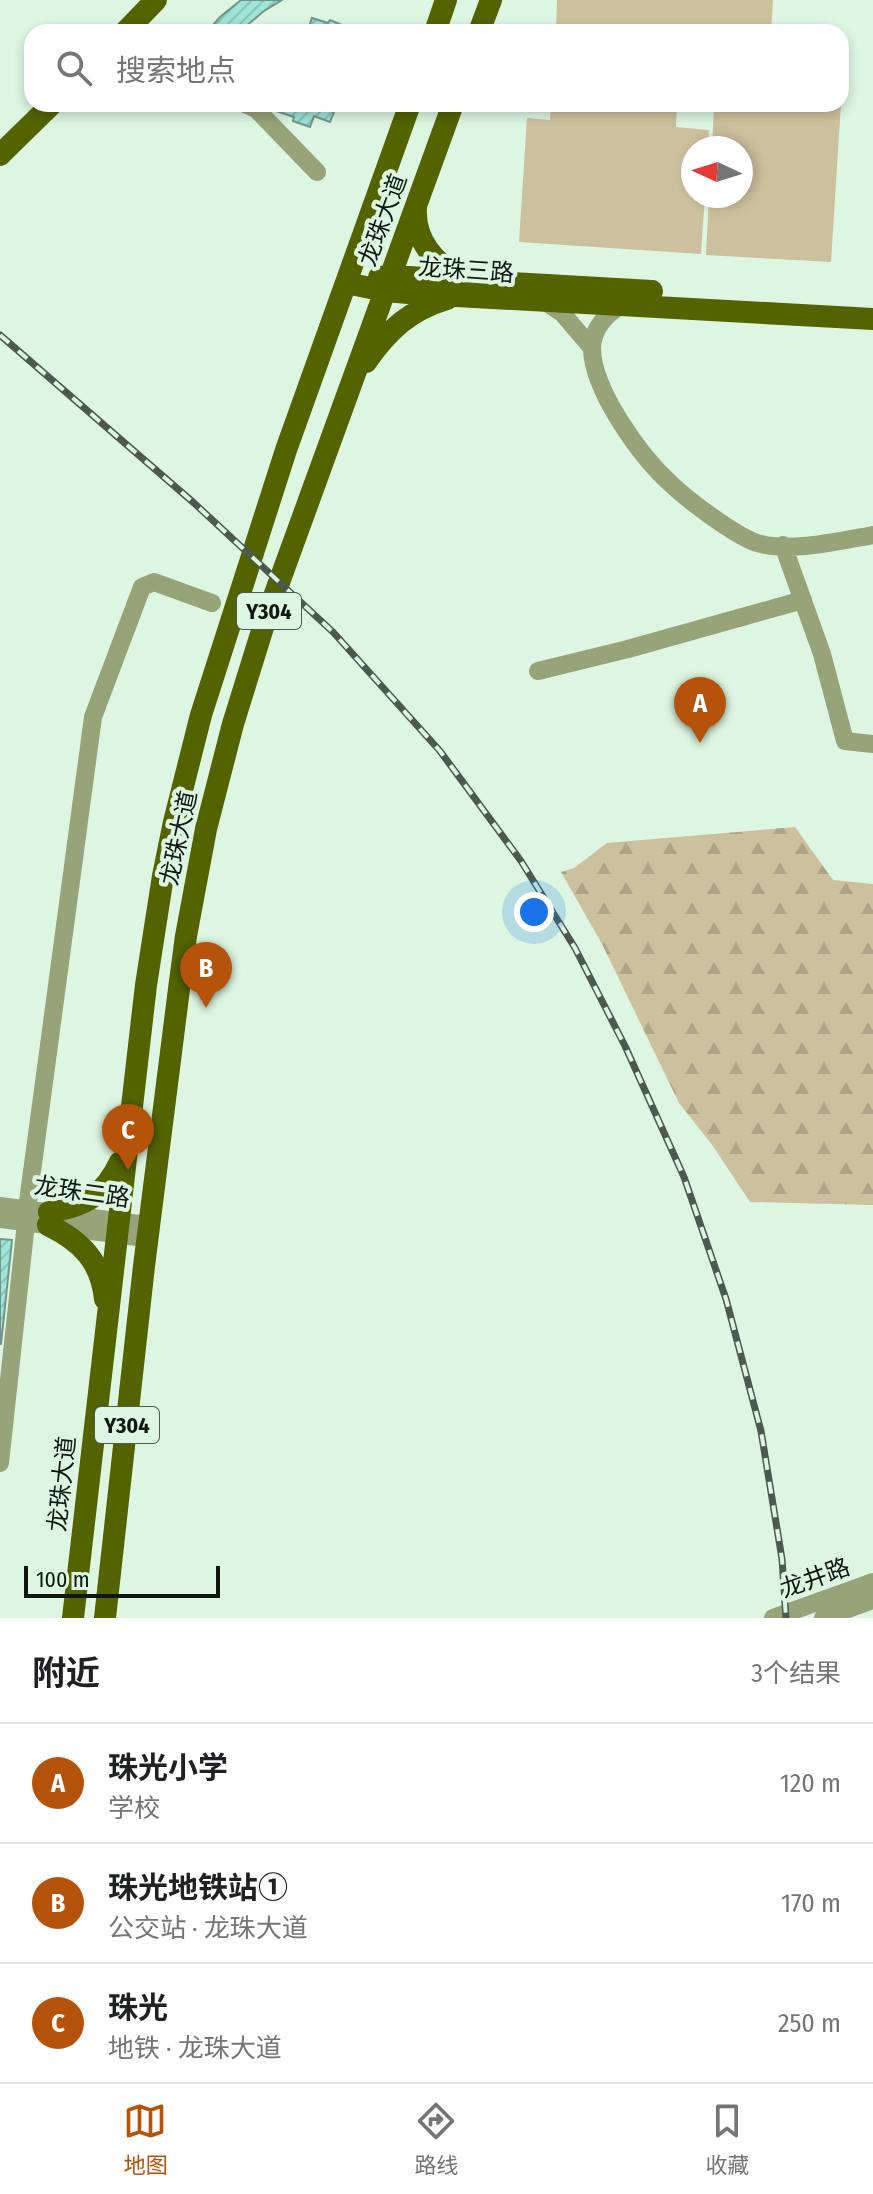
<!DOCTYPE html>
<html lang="zh">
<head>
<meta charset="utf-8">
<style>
	body { margin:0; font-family:"Fira Sans Condensed","Noto Sans SC",sans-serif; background:#f2f2f2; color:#202124 }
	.compass { position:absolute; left:681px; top:136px; width:72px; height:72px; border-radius:50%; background:#fff; box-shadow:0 4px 12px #0003; rotate:274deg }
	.scale { position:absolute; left:24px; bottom:20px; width:196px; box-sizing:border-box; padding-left:8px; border:4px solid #0e1710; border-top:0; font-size:22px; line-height:28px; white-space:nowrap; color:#0e1710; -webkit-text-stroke:6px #dcf6e1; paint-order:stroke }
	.you { position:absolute; left:534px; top:912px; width:28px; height:28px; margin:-20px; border:6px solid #fff; border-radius:50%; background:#1a73e8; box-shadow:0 0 0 12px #1a73e833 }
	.badge { display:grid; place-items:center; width:52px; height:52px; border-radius:50%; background:#b45309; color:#fff; font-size:26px; font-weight:700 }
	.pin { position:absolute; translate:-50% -66px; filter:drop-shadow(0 2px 4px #0008) }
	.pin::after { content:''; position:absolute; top:42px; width:28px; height:24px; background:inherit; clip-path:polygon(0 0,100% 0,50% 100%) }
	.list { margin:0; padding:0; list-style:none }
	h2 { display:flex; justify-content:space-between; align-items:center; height:104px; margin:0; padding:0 32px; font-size:34px }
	h2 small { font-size:26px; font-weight:400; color:#757577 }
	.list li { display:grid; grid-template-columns:52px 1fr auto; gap:24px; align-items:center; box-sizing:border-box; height:120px; padding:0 32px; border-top:2px solid #e0e0e0 }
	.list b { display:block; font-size:30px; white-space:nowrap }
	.list p { margin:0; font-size:26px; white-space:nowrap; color:#757577 }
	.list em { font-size:26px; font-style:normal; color:#757577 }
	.icon { flex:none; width:44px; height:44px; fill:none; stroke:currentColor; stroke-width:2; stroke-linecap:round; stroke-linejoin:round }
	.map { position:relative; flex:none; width:873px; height:1618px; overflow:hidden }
	.search { position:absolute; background:#fff; box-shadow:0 4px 12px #0003; left:24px; right:24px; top:24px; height:88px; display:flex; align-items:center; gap:20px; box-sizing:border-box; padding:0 28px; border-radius:24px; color:#757577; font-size:30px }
	.sheet { height:464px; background:#fff }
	nav { display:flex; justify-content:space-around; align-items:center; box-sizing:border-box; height:112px; border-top:2px solid #e0e0e0; background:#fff; font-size:22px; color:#757577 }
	nav a { display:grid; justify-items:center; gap:4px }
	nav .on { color:#b45309 }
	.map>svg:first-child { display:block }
	.forest { fill:url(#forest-firs) }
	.garden { fill:#cdc09e }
	.building { fill:url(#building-hatch); stroke:#74958e; stroke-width:2 }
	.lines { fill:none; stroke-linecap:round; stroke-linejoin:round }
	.minor { stroke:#97a379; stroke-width:18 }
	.major { stroke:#526300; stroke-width:22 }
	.rail-casing { stroke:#4b594e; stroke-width:7 }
	.rail { stroke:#dcf6e1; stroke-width:4; stroke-dasharray:12; stroke-linecap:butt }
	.labels { text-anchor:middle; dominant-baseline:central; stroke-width:8; stroke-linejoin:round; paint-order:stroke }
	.shield { fill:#dcf6e1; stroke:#4c5a4f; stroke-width:2 }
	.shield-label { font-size:22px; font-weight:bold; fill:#0e1710 }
	.street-label { font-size:24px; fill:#0e1710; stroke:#dcf6e1 }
</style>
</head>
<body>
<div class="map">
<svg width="873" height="1618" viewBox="0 0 873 1618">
	<defs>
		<pattern id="forest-firs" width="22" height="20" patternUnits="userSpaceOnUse" patternTransform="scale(2)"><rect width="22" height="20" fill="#cdc09e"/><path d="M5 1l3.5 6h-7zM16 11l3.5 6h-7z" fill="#afa487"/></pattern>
		<pattern id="building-hatch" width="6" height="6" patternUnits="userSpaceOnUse" patternTransform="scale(2)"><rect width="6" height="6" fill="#9ee5d7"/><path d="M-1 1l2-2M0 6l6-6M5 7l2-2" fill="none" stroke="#87c4b8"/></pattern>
	</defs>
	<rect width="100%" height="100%" fill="#dcf6e1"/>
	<path class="forest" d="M795,827L833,880L873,884V1205L750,1202L713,1146L679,1103L602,944L561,872L574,868L607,843Z"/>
	<path class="garden" d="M557,0H773L771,32H556Z
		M551,104H677L676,127L709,130L708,148H693V196H705L701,254L519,242L527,118L550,120Z
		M714,104H841L831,262L706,255L709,196H741V148H712Z"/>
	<path class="building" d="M241,0H282L264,11L239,32H207L220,17Z
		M312,18L328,23L330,20L359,32H307Z
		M268,104H337L330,122L314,116L310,127L293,121L294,117L273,110Z
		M0,1239L12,1240L1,1344H0Z"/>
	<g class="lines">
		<path class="minor" d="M245,104L256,109L317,172
			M544,301L562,313L592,348
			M622,305C606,314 592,329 592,349C593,391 641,457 671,484C689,501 734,535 757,543C789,553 840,541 873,535
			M783,545L822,654L845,741L873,744
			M538,671L628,649L803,600
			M0,1206L139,1224L148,1232L137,1237L0,1219
			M27,1209L93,717L142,587L154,582L212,603
			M0,1463L26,1223
			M773,1618L873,1582
			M823,1618L873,1600"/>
		<path class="major" d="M125,32L156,0
			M435,32L446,0
			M479,32L491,0
			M0,155L52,104
			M416,208C414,240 435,265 463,277
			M379,277L391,276L652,291
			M346,283L385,291L420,294L873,319
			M366,362C388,330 410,310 447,299
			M49,1212C85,1206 104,1196 120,1162
			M48,1225C81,1241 101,1261 105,1299
			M73,1618L146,985L163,876L174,822L201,715L286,450L410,104
			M105,1618L144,1266L179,989L186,936L206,829L233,724L265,621L453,104"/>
		<g class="rail-casing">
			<path id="rail" d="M0,335L194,503L333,632L440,751L521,861L575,948L625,1046L684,1177L726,1299L761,1431L782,1559L786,1618"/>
		</g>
		<use href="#rail" class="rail"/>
	</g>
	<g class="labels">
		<g class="shield">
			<rect x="237" y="593" width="64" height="36" rx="6"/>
			<rect x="95" y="1407" width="64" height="36" rx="6"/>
		</g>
		<g class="shield-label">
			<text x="269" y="611">Y304</text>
			<text x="127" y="1425">Y304</text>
		</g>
		<g class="street-label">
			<text transform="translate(383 220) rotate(-70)">龙珠大道</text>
			<text transform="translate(466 270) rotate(4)">龙珠三路</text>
			<text transform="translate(179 838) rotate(-78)">龙珠大道</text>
			<text transform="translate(82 1192) rotate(8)">龙珠二路</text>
			<text transform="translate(62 1484) rotate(-84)">龙珠大道</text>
			<text transform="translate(815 1578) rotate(-20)">龙井路</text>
		</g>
	</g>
</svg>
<svg class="compass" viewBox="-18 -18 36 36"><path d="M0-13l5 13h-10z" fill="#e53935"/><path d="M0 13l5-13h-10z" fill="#757577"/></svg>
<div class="scale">100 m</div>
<div class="you"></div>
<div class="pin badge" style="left:700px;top:743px">A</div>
<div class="pin badge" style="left:206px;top:1008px">B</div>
<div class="pin badge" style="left:128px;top:1170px">C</div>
<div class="search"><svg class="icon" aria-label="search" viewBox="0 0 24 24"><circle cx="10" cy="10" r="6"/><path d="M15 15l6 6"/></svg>搜索地点</div>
</div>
<section class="sheet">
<h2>附近<small>3个结果</small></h2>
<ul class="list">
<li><span class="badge">A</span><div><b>珠光小学</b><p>学校</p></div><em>120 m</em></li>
<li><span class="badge">B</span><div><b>珠光地铁站①</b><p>公交站 · 龙珠大道</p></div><em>170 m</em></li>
<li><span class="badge">C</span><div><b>珠光</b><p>地铁 · 龙珠大道</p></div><em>250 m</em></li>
</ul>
</section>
<nav>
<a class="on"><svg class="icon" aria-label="map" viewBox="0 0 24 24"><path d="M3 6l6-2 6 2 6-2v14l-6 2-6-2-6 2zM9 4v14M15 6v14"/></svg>地图</a>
<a><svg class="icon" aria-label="directions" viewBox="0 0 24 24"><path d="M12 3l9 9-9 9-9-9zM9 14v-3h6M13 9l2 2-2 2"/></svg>路线</a>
<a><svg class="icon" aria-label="saved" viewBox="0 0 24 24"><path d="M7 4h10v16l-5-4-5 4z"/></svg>收藏</a>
</nav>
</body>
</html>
